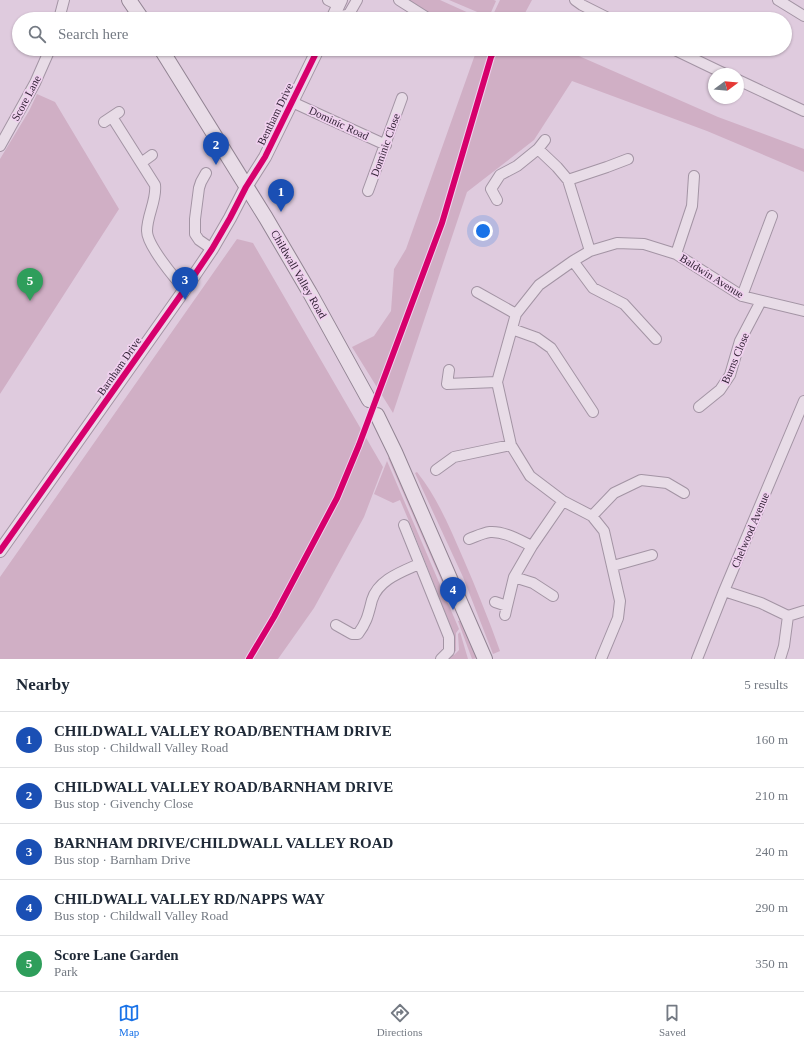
<!DOCTYPE html>
<html lang="en">
<head>
<meta charset="utf-8">
<style>
	body { margin:0; font-family:"Times New Roman",serif; background:#f6f6f7; color:#1f2937 }
	.compass { position:absolute; left:708px; top:68px; width:36px; height:36px; border-radius:50%; background:#fff; box-shadow:0 1px 3px #0004; rotate:74deg }
	.you { position:absolute; left:483px; top:231px; width:14px; height:14px; margin:-10px; border:3px solid #fff; border-radius:50%; background:#1a73e8; box-shadow:0 0 0 6px #1a73e833 }
	.badge { display:grid; place-items:center; width:26px; height:26px; border-radius:50%; background:#1a73e8; color:#fff; font-size:13px; font-weight:700 }
	.pin { position:absolute; translate:-50% -33px; filter:drop-shadow(0 1px 2px #0008) }
	.pin::after { content:''; position:absolute; top:21px; width:14px; height:12px; background:inherit; clip-path:polygon(0 0,100% 0,50% 100%) }
	.list { margin:0; padding:0; list-style:none }
	h2 { display:flex; justify-content:space-between; align-items:center; height:52px; margin:0; padding:0 16px; font-size:17px }
	h2 small { font-size:13px; font-weight:400; color:#747a83 }
	.list li { display:grid; grid-template-columns:26px 1fr auto; gap:12px; align-items:center; box-sizing:border-box; height:56px; padding:0 16px; border-top:1px solid #e0e1e3 }
	.list b { display:block; font-size:15px; white-space:nowrap }
	.list p { margin:0; font-size:13px; white-space:nowrap; color:#747a83 }
	.list em { font-size:13px; font-style:normal; color:#747a83 }
	.icon { flex:none; width:22px; height:22px; fill:none; stroke:currentColor; stroke-width:2; stroke-linecap:round; stroke-linejoin:round }
	.map { position:relative; flex:none; width:804px; height:659px; overflow:hidden }
	.search { position:absolute; background:#fff; box-shadow:0 1px 3px #0004; left:12px; right:12px; top:12px; height:44px; display:flex; align-items:center; gap:10px; box-sizing:border-box; padding:0 14px; border-radius:22px; color:#747a83; font-size:15px }
	.sheet { height:332px; background:#fff }
	nav { display:flex; justify-content:space-around; align-items:center; box-sizing:border-box; height:56px; border-top:1px solid #e0e1e3; background:#fff; font-size:11px; color:#747a83 }
	nav a { display:grid; justify-items:center; gap:2px }
	nav .on { color:#1a73e8 }
	.map>svg:first-child { display:block }
	.green { fill:#d0afc5 }
	.lines { fill:none; stroke-linecap:round; stroke-linejoin:round }
	.minor-casing { stroke:#a394a4; stroke-width:12 }
	.tertiary-casing { stroke:#a394a4; stroke-width:14 }
	.secondary-casing { stroke:#928493; stroke-width:16 }
	.minor { stroke:#e8dce7; stroke-width:10 }
	.tertiary { stroke:#e8dce7; stroke-width:12 }
	.secondary { stroke:#e8dce7; stroke-width:14 }
	.cycleway-casing { stroke:#f0d1ef; stroke-width:8 }
	.cycleway { stroke:#d6006c; stroke-width:6 }
	.labels { text-anchor:middle; dominant-baseline:central; stroke-width:3.5; stroke-linejoin:round; paint-order:stroke }
	.street-label { font-size:11px; fill:#2d1e31; stroke:#f0d1ef }
</style>
</head>
<body>
<div class="map">
<svg width="804" height="659" viewBox="0 0 804 659">
	<rect width="100%" height="100%" fill="#dfcbde"/>
	<path class="green" d="M404,0H440L482,19H435Z
		M449,0H494L496,1L489,17Z
		M500,0H532L525,13L538,19H491Z
		M477,49H563L718,117L804,149V172L707,131L572,81L534,140L467,192L393,413L352,347L374,336L391,311L394,269L406,249Z
		M37,94L55,102L119,209L0,394V159L29,111Z
		M237,239L253,243L383,467L364,517L314,608L278,659H0V577Z
		M390,457L457,604L452,605L388,458Z
		M387,461L459,629L456,633V651L454,652L453,651L452,632L449,622L411,526L400,500L393,503L374,494Z
		M417,472C437,497 450,528 463,558C476,588 489,620 500,651L493,654L463,577L415,473Z
		M464,620L478,658L472,659L458,621Z
		M460,632L468,659H447L451,654L454,655L459,650L458,634Z"/>
	<g class="lines">
		<g class="minor-casing">
			<path id="minor" d="M328,0L338,5
				M399,0L429,19
				M575,0L582,5L610,19
				M778,0L804,16
				M334,14L344,16L349,14L357,0
				M59,19L64,0
				M673,49L725,74
				M738,80L804,111
				M292,102L386,145
				M112,117L155,185C157,200 147,215 147,231C147,245 175,279 185,289
				M104,122L119,112
				M0,146L35,83L50,49
				M538,149L545,140
				M141,163L152,155
				M206,173L201,182L199,188L195,219V234L199,240L212,249
				M568,180L607,167L628,159
				M368,191L402,98
				M497,200L491,189L500,175L517,166L538,149L557,167L568,180L590,251
				M676,254L692,206L694,176
				M573,261L593,288L624,304L656,339
				M477,292L516,314
				M742,296L772,216
				M512,329L537,338L551,348L593,412
				M449,370L447,384L497,382
				M699,407L720,390L730,375L740,341L761,301
				M436,470L454,457L511,445
				M592,516L614,493L641,480L667,483L684,493
				M404,525L449,637V651L441,659
				M469,539C475,537 482,533 490,532C504,531 519,540 532,546
				M613,566L652,555
				M514,577L533,583L553,596
				M724,591L761,603L788,616L804,611
				M495,602L507,606L505,615
				M507,606L514,577L532,546L563,501
				M336,625L352,634H358C367,622 368,615 372,600C378,580 401,572 419,564
				M601,659L618,618L620,601L604,531L592,516L563,501L530,476L511,445L497,382L516,314L539,285L573,261L590,251L617,243L644,244L676,254L742,296L804,311
				M697,659L724,591L804,401
				M780,659L784,646L788,616"/>
		</g>
		<g class="tertiary-casing">
			<path id="tertiary" d="M332,19L341,0
				M0,551L185,289L212,249L230,218L246,187L265,157L318,49"/>
		</g>
		<g class="secondary-casing">
			<path id="secondary" d="M129,0L142,19
				M161,49L266,218L310,293L369,400
				M377,415L395,452L485,659"/>
		</g>
		<use href="#minor" class="minor"/>
		<use href="#tertiary" class="tertiary"/>
		<use href="#secondary" class="secondary"/>
		<g class="cycleway-casing">
			<path id="cycleway" d="M0,551L185,289L212,249L230,218L246,187L265,157L318,49
				M249,659L274,617L337,498L359,445L442,223L491,57L495,49"/>
		</g>
		<use href="#cycleway" class="cycleway"/>
	</g>
	<g class="labels">
		<g class="street-label">
			<text transform="translate(26 98) rotate(-62)">Score Lane</text>
			<text transform="translate(275 114) rotate(-64)">Bentham Drive</text>
			<text transform="translate(339 123) rotate(25)">Dominic Road</text>
			<text transform="translate(385 145) rotate(-70)">Dominic Close</text>
			<text transform="translate(299 274) rotate(60)">Childwall Valley Road</text>
			<text transform="translate(712 276) rotate(32)">Baldwin Avenue</text>
			<text transform="translate(735 358) rotate(-67)">Burns Close</text>
			<text transform="translate(119 366) rotate(-55)">Barnham Drive</text>
			<text transform="translate(750 530) rotate(-67)">Chelwood Avenue</text>
		</g>
	</g>
</svg>
<svg class="compass" viewBox="-18 -18 36 36"><path d="M0-13l5 13h-10z" fill="#e53935"/><path d="M0 13l5-13h-10z" fill="#747a83"/></svg>
<div class="you"></div>
<div class="pin badge" style="left:281px;top:212px;background:#1a4fb4">1</div>
<div class="pin badge" style="left:216px;top:165px;background:#1a4fb4">2</div>
<div class="pin badge" style="left:185px;top:300px;background:#1a4fb4">3</div>
<div class="pin badge" style="left:453px;top:610px;background:#1a4fb4">4</div>
<div class="pin badge" style="left:30px;top:301px;background:#2e9e5b">5</div>
<div class="search"><svg class="icon" aria-label="search" viewBox="0 0 24 24"><circle cx="10" cy="10" r="6"/><path d="M15 15l6 6"/></svg>Search here</div>
</div>
<section class="sheet">
<h2>Nearby<small>5 results</small></h2>
<ul class="list">
<li><span class="badge" style="background:#1a4fb4">1</span><div><b>CHILDWALL VALLEY ROAD/BENTHAM DRIVE</b><p>Bus stop · Childwall Valley Road</p></div><em>160 m</em></li>
<li><span class="badge" style="background:#1a4fb4">2</span><div><b>CHILDWALL VALLEY ROAD/BARNHAM DRIVE</b><p>Bus stop · Givenchy Close</p></div><em>210 m</em></li>
<li><span class="badge" style="background:#1a4fb4">3</span><div><b>BARNHAM DRIVE/CHILDWALL VALLEY ROAD</b><p>Bus stop · Barnham Drive</p></div><em>240 m</em></li>
<li><span class="badge" style="background:#1a4fb4">4</span><div><b>CHILDWALL VALLEY RD/NAPPS WAY</b><p>Bus stop · Childwall Valley Road</p></div><em>290 m</em></li>
<li><span class="badge" style="background:#2e9e5b">5</span><div><b>Score Lane Garden</b><p>Park</p></div><em>350 m</em></li>
</ul>
</section>
<nav>
<a class="on"><svg class="icon" aria-label="map" viewBox="0 0 24 24"><path d="M3 6l6-2 6 2 6-2v14l-6 2-6-2-6 2zM9 4v14M15 6v14"/></svg>Map</a>
<a><svg class="icon" aria-label="directions" viewBox="0 0 24 24"><path d="M12 3l9 9-9 9-9-9zM9 14v-3h6M13 9l2 2-2 2"/></svg>Directions</a>
<a><svg class="icon" aria-label="saved" viewBox="0 0 24 24"><path d="M7 4h10v16l-5-4-5 4z"/></svg>Saved</a>
</nav>
</body>
</html>
